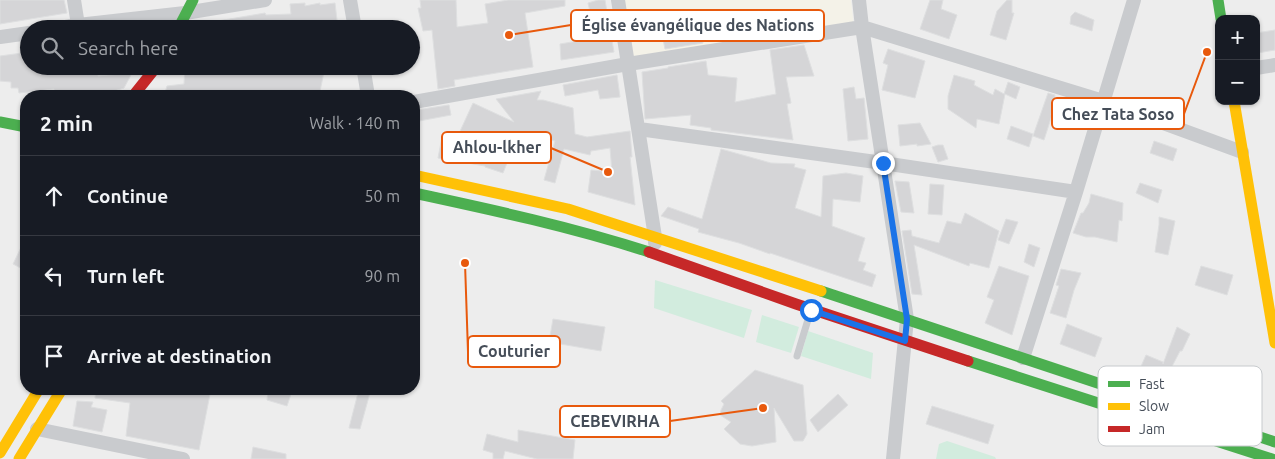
<!DOCTYPE html>
<html lang="en">
<head>
<meta charset="utf-8">
<style>
	body { margin:0; font-family:Ubuntu,sans-serif; background:#242831; color:#f1f3f6 }
	.controls { position:absolute; right:15px; top:15px; display:grid; overflow:hidden; border-radius:10px; box-shadow:0 1px 4px #0004 }
	.controls button { width:45px; height:45px; display:grid; place-items:center; padding:0; border:0; border-bottom:1px solid #363941; background:#171b24; color:#f1f3f6; font:25px sans-serif }
	.stop { position:absolute; width:15px; height:15px; margin:-11px; border:4px solid #1a73e8; border-radius:50%; background:#fff }
	.stop.end { background:#1a73e8; border-color:#fff; box-shadow:0 1px 5px #0008 }
	.list { margin:0; padding:0; list-style:none }
	h2 { display:flex; justify-content:space-between; align-items:center; height:65px; margin:0; padding:0 20px; font-size:21px }
	h2 small { font-size:16px; font-weight:400; color:#9ea1a6 }
	.list li { display:grid; grid-template-columns:32px 1fr auto; gap:15px; align-items:center; box-sizing:border-box; height:80px; padding:0 20px; border-top:1px solid #363941 }
	.list b { display:block; font-size:19px; white-space:nowrap }
	.list em { font-size:16px; font-style:normal; color:#9ea1a6 }
	.icon { flex:none; width:28px; height:28px; fill:none; stroke:currentColor; stroke-width:2; stroke-linecap:round; stroke-linejoin:round }
	.map { position:relative; flex:none; width:1275px; height:459px; overflow:hidden }
	.search { position:absolute; background:#171b24; box-shadow:0 1px 4px #0004; left:20px; top:20px; width:400px; height:55px; display:flex; align-items:center; gap:12px; box-sizing:border-box; padding:0 18px; border-radius:28px; color:#9ea1a6; font-size:19px }
	.panel { position:absolute; background:#171b24; box-shadow:0 1px 4px #0004; left:20px; top:90px; width:400px; height:305px; border-radius:20px }
	.map>svg:first-child { display:block }
	.commercial { fill:#f4f2e8 }
	.green { fill:#d2ecde }
	.building { fill:#d5d5d7; stroke:#dedfe0 }
	.lines { fill:none; stroke-linecap:round; stroke-linejoin:round }
	.lane { stroke:#c9cbce; stroke-width:7 }
	.street { stroke:#c9cbce; stroke-width:14 }
	.fast { stroke:#4caf50; stroke-width:11 }
	.slow { stroke:#ffc107; stroke-width:11 }
	.jam { stroke:#c62828; stroke-width:11 }
	.route { stroke:#1a73e8; stroke-width:6 }
	.key { fill:#fff; stroke:#c7cacd; stroke-width:1 }
	.key-label { font-size:14px; fill:#454d58 }
	.leader { fill:none; stroke:#e8590c; stroke-width:2 }
	.callout-dot { fill:#e8590c; stroke:#fff; stroke-width:2 }
	.callout { fill:#fff; stroke:#e8590c; stroke-width:2 }
	.callout-label { font-size:16px; text-anchor:middle; font-weight:bold; fill:#454d58 }
</style>
</head>
<body>
<div class="map">
<svg width="1275" height="459" viewBox="0 0 1275 459">
	<rect width="100%" height="100%" fill="#ededed"/>
	<path class="commercial" d="M619,0H851L854,28L627,65Z"/>
	<path class="green" d="M655,280L752,310L744,338L654,308Z
		M762,315L799,327L791,353L756,342Z
		M808,331L873,353L871,379L801,356Z
		M947,441L995,457L996,459H936L939,444Z"/>
	<path class="building" d="M0,0H64L67,13L0,24Z
		M420,0H456L457,27L488,23L485,4L508,0H565V6L525,13L533,67L454,80L455,86L438,89L432,30L423,31L418,8H421Z
		M598,0H605L614,52L561,60L560,44L596,38L588,3Z
		M930,0H943L941,9L957,15L949,39L920,29Z
		M1007,0H1012V13H1014L1006,40L990,35L997,11Z
		M305,3V6L320,3V5L335,3L338,29H207L206,23L265,13L266,15L291,14L290,4Z
		M1075,12L1094,20L1092,31L1070,24L1071,16Z
		M717,14L720,31L701,34L703,43L665,49L660,24Z
		M1275,30V50L1258,53L1256,33Z
		M804,45L814,76L786,77L791,103L787,104L793,140L711,130V128L690,125L691,115L645,119L642,72L668,68V67L706,61L708,75L737,78L735,102L776,94L770,50Z
		M888,49L925,61L915,98L882,90L888,65L883,63Z
		M29,52V66H97L98,76L132,73L124,88L101,95L87,96H54V89L19,93L18,88H11V82L0,81V56Z
		M185,66H300L325,67L319,96H164L167,86L184,84Z
		M617,75L620,97L600,99L598,90L565,96L563,85Z
		M954,75L975,81L974,85L993,95L995,89L1004,94L1008,82L1020,87L1016,99L1005,94L999,124L977,119L976,128L948,109V96Z
		M854,87L856,99L864,98L868,139L848,141L843,89Z
		M541,91L537,100H543L573,108L575,134L587,137L630,131L632,157H630L635,205L588,192L591,170L612,172L610,148L591,151L590,155L564,149L555,183L544,180L555,141L526,133L517,160L509,158L503,173L485,167V166L438,158L442,137L456,140L473,103L514,122L496,99Z
		M1048,93L1055,95L1051,115H1052L1044,140L1033,136Z
		M449,105L451,115L419,121L416,110Z
		M920,123L931,144L917,146V144L900,146L898,125Z
		M1011,126L1033,134L1029,147L1007,139Z
		M1154,141L1177,149L1173,161L1150,153Z
		M938,145H943L948,159L938,162L932,147Z
		M721,149L771,163L795,164L794,167L806,170L795,208L821,217L823,176L846,173L863,176L860,202L833,199L832,226L865,238L858,261L866,263L863,270L876,275L872,287L770,253V254L739,243L698,232L699,229L661,216L668,207L702,219Z
		M895,181L909,182L914,213L901,212Z
		M1140,183L1162,190L1158,203L1136,193Z
		M930,184L944,185L942,215L928,214Z
		M1091,194L1123,203L1122,221L1119,220L1117,242L1095,237H1086L1073,233L1081,213H1083L1089,203Z
		M965,213L999,231L989,268L970,263L969,266L914,245L922,295L912,294L902,231L911,230L912,236L939,243L947,221L961,224Z
		M1159,217L1175,221L1168,255L1155,252L1159,225Z
		M1006,219L1018,222L1009,244L998,240Z
		M26,237V271L13,264Z
		M1029,244L1040,248L1034,267L1024,262Z
		M999,266L1029,276L1012,335L985,323L994,300L987,297Z
		M1201,266L1233,275L1227,295L1195,285Z
		M1061,269L1081,273L1074,290L1066,318L1050,313L1059,286L1056,285Z
		M553,319L605,327L601,351L549,342Z
		M1067,324L1102,338L1095,357L1060,344Z
		M1177,327L1190,334L1182,351H1180L1166,378L1160,375L1159,378L1139,371L1146,355L1163,362V364Z
		M755,370L803,385L807,434L803,441H794L774,408L776,442L752,446L740,444L724,429L731,422L720,415L721,410L724,404L721,401Z
		M96,389L131,392L132,389H211L199,450L126,436L130,403L95,398Z
		M359,389H371L360,429L349,428Z
		M268,391H279L291,394L287,406L267,400Z
		M838,394L848,405L818,432L810,420Z
		M77,401L93,402L91,407L107,410L102,432L73,426Z
		M932,406L994,425L988,444L926,424Z
		M518,430L575,440L573,459H537L505,451L503,459H493V453L483,450L487,434L518,442Z
		M253,447L286,454V459H251Z"/>
	<g class="lines">
		<path class="lane" d="M797,356L810,313"/>
		<path class="street" d="M74,0L78,25
			M350,0L355,29
			M618,0L655,237V243
			M859,0L862,27L907,319L893,459
			M53,29L78,25L185,13L265,0
			M0,37L29,33
			M363,66L368,96
			M1256,68L1275,65
			M414,102L628,64L862,27L1103,101L1242,152
			M639,129L883,163L1076,192
			M1023,358L1076,192L1134,0
			M37,429L183,459"/>
		<path class="fast" d="M1218,0L1221,19
			M178,29L193,0
			M0,122L26,127
			M414,193C493,210 572,227 649,252
			M821,291L1275,442
			M968,361L1272,459"/>
		<path class="slow" d="M1234,101L1275,343
			M414,175L568,209L821,291
			M0,453L39,389
			M19,459L62,389"/>
		<path class="jam" d="M133,96L157,66
			M649,252L796,304L968,361"/>
	</g>
	<g class="lines">
		<path class="route" d="M811,310L905,341L907,319L883,163"/>
	</g>
	<rect x="1098" y="366" width="164" height="80" rx="8" class="key"/>
	<rect x="1108" y="381" width="22" height="6" fill="#4caf50"/>
	<rect x="1108" y="403" width="22" height="7" fill="#ffc107"/>
	<rect x="1108" y="426" width="22" height="6" fill="#c62828"/>
	<g class="key-label">
		<text x="1139" y="389">Fast</text>
		<text x="1139" y="411">Slow</text>
		<text x="1139" y="434">Jam</text>
	</g>
	<path class="leader" d="M509 35L571 25M1207 52L1184 114M608 172L551 148M465 263L468 352M763 408L670 421"/>
	<g class="callout-dot">
		<circle cx="509" cy="35" r="5"/>
		<circle cx="1207" cy="52" r="5"/>
		<circle cx="608" cy="172" r="5"/>
		<circle cx="465" cy="263" r="5"/>
		<circle cx="763" cy="408" r="5"/>
	</g>
	<g class="callout">
		<rect x="571" y="10" width="253" height="31" rx="5"/>
		<rect x="1052" y="98" width="132" height="31" rx="5"/>
		<rect x="442" y="132" width="109" height="31" rx="5"/>
		<rect x="468" y="336" width="92" height="31" rx="5"/>
		<rect x="560" y="406" width="110" height="31" rx="5"/>
	</g>
	<g class="callout-label">
		<text x="698" y="31">Église évangélique des Nations</text>
		<text x="1118" y="120">Chez Tata Soso</text>
		<text x="497" y="153">Ahlou-lkher</text>
		<text x="514" y="357">Couturier</text>
		<text x="615" y="427">CEBEVIRHA</text>
	</g>
</svg>
<div class="controls">
<button>+</button>
<button>−</button>
</div>
<div class="stop" style="left:811px;top:310px"></div>
<div class="stop end" style="left:883px;top:163px"></div>
<div class="search"><svg class="icon" aria-label="search" viewBox="0 0 24 24"><circle cx="10" cy="10" r="6"/><path d="M15 15l6 6"/></svg>Search here</div>
<section class="panel">
<h2>2 min<small>Walk · 140 m</small></h2>
<ul class="list">
<li><svg class="icon" aria-label="ahead" viewBox="0 0 24 24"><path d="M12 20V5M6 11l6-6 6 6"/></svg><div><b>Continue</b></div><em>50 m</em></li>
<li><svg class="icon" aria-label="left" viewBox="0 0 24 24"><path d="M17 20v-9H6M10 6l-5 5 5 5"/></svg><div><b>Turn left</b></div><em>90 m</em></li>
<li><svg class="icon" aria-label="arrive" viewBox="0 0 24 24"><path d="M6 21V4h12l-3 4 3 4H6"/></svg><div><b>Arrive at destination</b></div></li>
</ul>
</section>
</div>
</body>
</html>
